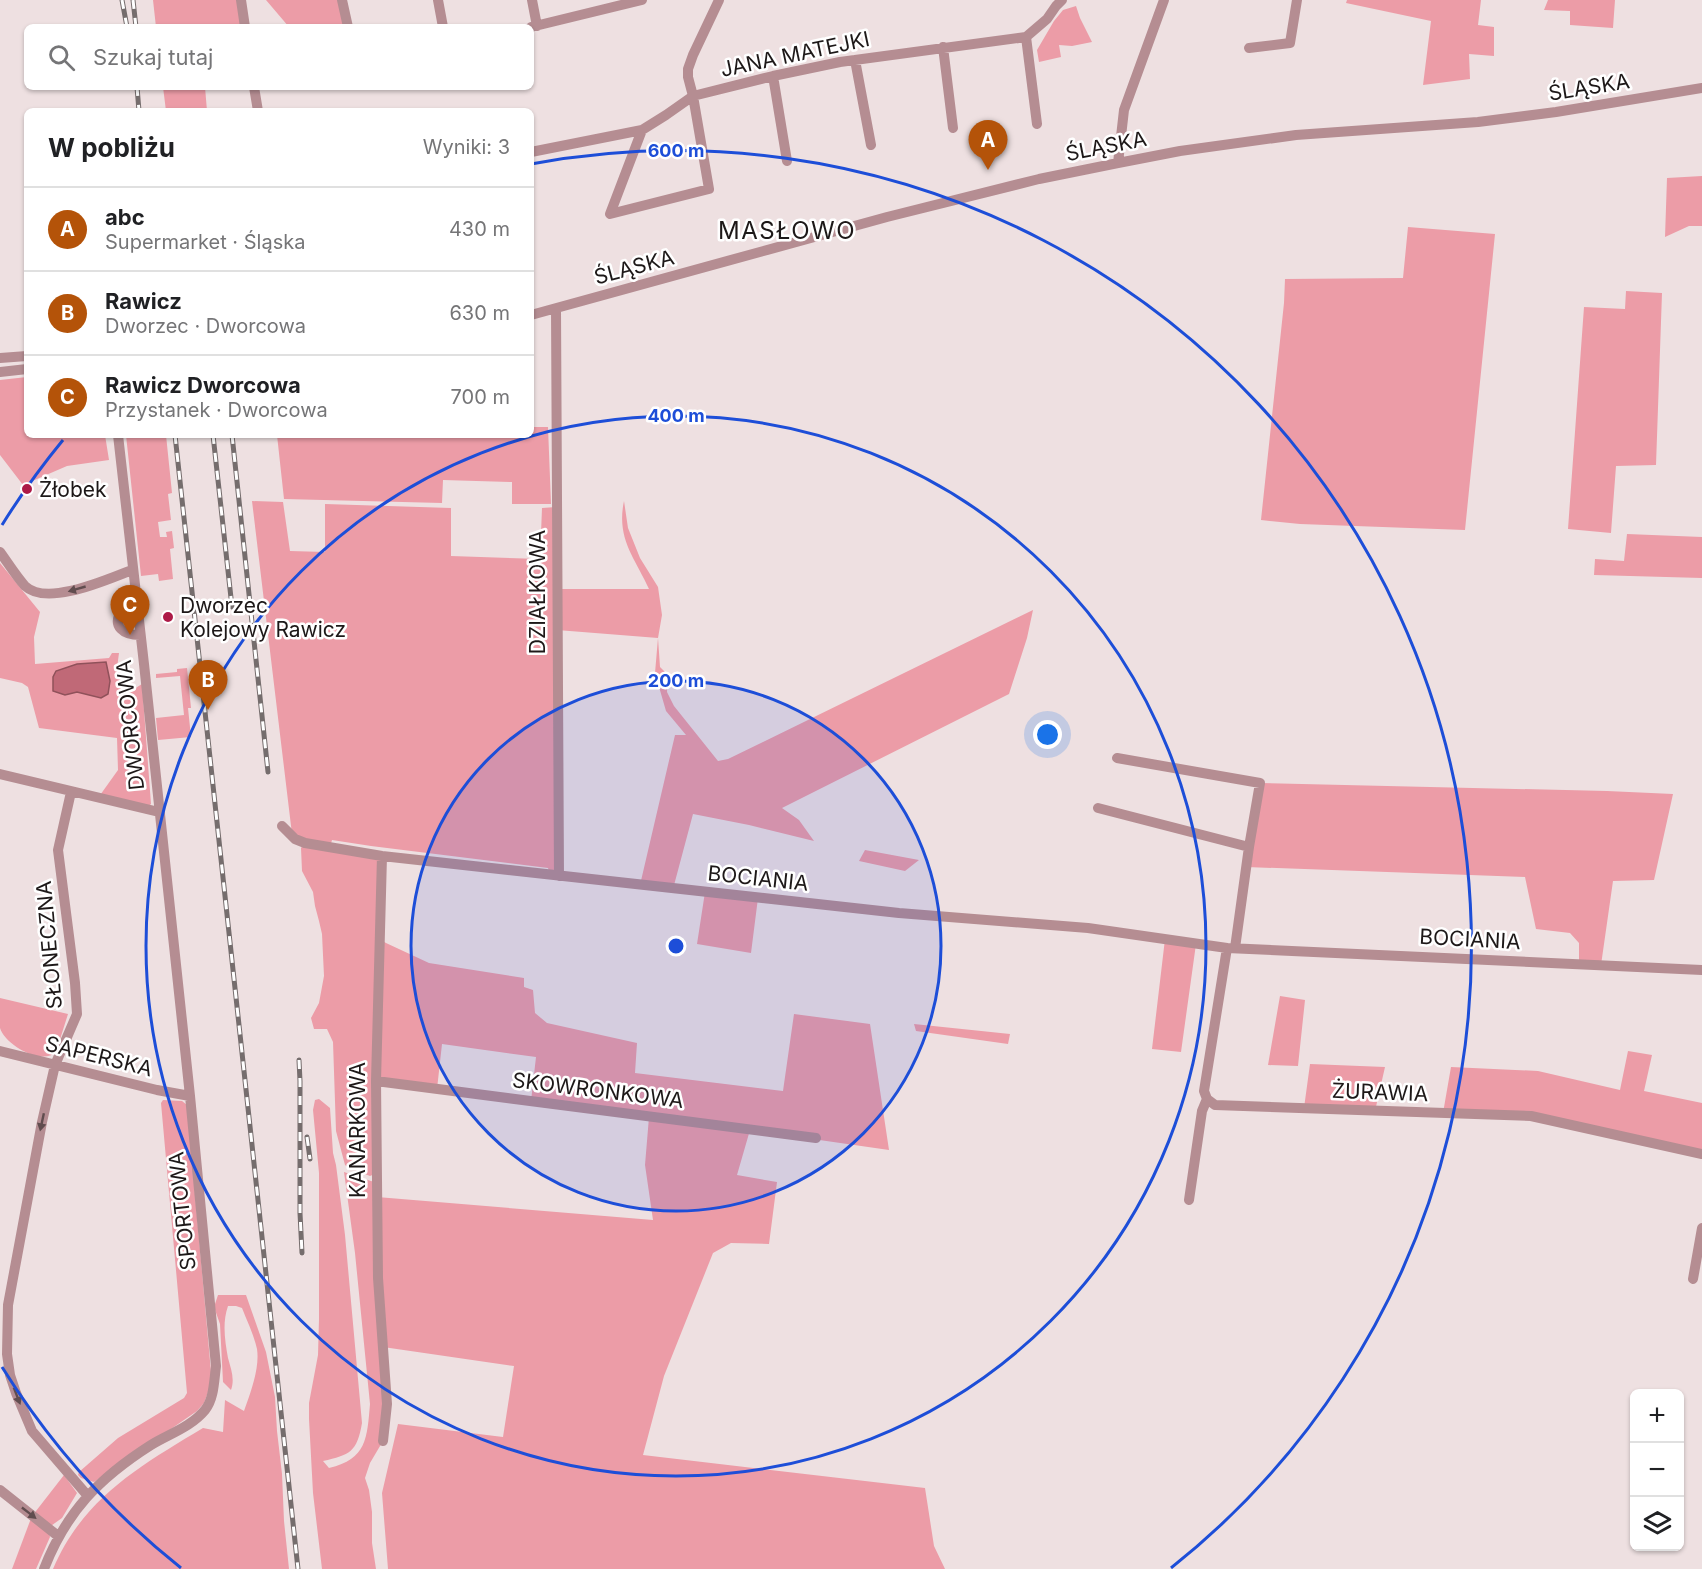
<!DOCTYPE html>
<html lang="pl">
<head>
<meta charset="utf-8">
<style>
	body { margin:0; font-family:Inter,sans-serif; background:#f6f6f6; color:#202124 }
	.controls { position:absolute; right:18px; bottom:18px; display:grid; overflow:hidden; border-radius:9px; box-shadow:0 2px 4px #0004 }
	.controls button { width:54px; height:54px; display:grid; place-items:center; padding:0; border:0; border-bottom:2px solid #e0e0e0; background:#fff; color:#202124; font:30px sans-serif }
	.you { position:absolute; left:1048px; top:735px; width:21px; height:21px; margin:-15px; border:4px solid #fff; border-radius:50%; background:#1a73e8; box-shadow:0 0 0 9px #1a73e833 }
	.badge { display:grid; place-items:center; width:39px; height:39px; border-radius:50%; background:#b45309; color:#fff; font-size:20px; font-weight:700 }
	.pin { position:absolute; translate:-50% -50px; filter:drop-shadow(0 2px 3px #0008) }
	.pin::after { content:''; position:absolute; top:32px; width:21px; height:18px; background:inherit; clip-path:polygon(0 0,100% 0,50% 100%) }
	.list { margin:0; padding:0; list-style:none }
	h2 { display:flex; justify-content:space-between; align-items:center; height:78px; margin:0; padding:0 24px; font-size:26px }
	h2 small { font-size:20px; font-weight:400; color:#757577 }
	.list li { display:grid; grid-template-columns:39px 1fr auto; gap:18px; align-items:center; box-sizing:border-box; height:84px; padding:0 24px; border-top:2px solid #e0e0e0 }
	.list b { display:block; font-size:22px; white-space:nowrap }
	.list p { margin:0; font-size:20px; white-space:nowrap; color:#757577 }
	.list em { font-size:20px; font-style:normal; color:#757577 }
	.icon { flex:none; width:33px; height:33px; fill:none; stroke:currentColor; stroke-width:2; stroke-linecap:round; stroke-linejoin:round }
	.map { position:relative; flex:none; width:1702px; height:1569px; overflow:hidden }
	.search { position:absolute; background:#fff; box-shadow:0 2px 4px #0004; left:24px; top:24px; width:510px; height:66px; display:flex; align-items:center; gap:15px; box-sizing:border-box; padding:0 21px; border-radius:9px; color:#757577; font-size:22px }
	.panel { position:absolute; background:#fff; box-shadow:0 2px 4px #0004; left:24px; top:108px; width:510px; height:330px; border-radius:9px }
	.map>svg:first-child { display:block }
	.green { fill:#ec9ca7; fill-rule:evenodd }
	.water { fill:#c06977; stroke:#8f515a; stroke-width:1.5 }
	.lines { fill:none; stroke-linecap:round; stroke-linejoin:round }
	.minor { stroke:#b58d92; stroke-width:10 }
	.rail-casing { stroke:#756d6d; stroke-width:5 }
	.rail { stroke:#fff; stroke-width:3; stroke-dasharray:9; stroke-linecap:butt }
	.oneway { fill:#614d4f }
	.ring { fill:none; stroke:#1d4ed8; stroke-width:3 }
	.poi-dot { fill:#ad1a47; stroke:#fff; stroke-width:2 }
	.labels { text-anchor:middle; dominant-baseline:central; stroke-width:5; stroke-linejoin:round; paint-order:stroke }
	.street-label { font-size:21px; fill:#1d1818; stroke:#fff }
	.poi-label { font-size:21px; fill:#1d1818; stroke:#fff; text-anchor:start }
	.quarter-label { font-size:24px; letter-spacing:1.5px; fill:#1d1818; stroke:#fff }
	.centre { fill:#1d4ed8; stroke:#fff; stroke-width:3 }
	.ring-label { font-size:18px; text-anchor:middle; font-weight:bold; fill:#1d4ed8; stroke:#fff; stroke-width:5; stroke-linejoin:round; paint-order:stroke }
</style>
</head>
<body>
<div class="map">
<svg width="1702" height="1569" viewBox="0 0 1702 1569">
	<rect width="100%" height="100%" fill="#eee0e1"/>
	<path class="green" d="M153,0H241L245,27H156Z
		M266,0H342L348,27H289Z
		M1347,0H1481L1478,25L1494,27V56L1469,54L1470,79L1423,85L1431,21L1346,3Z
		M1548,0H1615L1613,28L1570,25V11L1544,10Z
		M1076,6L1080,18L1092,42L1072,46L1059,45L1061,57L1039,62L1037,50L1054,21L1063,10Z
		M163,87H205L207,111H166Z
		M1702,176V226H1689L1665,237L1667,178Z
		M1408,227L1495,234L1465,530L1300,524L1261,520L1284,303L1285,279L1403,278Z
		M1626,291L1662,293L1656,465L1616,466L1611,533L1568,529L1584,307L1625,309Z
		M27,377V435H105L109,460L67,466L23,485L0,455V380Z
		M531,427H548L551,504H512V482L443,480L442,503L284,499L277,435H531Z
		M126,435H166L172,493L168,494L171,520L158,522L160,537H167L166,532L172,531L174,548L170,549L173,579L159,581L158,574L141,576Z
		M252,501L283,502L290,551L325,552V504L451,508V556L540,559L542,508L556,507L557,589H649C635,558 616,539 624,501L628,528L640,558L658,587L662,615L658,638L660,667L668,675L667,692L674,706L718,761L728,759L1033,610L1027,638L1009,694L782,808L799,820L814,841L749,825L693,814L673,889L640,885L675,735H686L666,711L655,673L658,638L557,630L559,876L550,875L548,868L371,846L332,840L330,847L382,856L376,937L386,943L429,963L524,978V987L533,990L535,1013L547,1023L637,1043L635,1073L783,1091L794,1014L870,1024L889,1150L750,1130L737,1175L777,1182L769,1244L731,1243L713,1253L664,1376L643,1455L925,1488L934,1546L945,1569H388L382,1493L398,1424L503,1437L514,1366L383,1347V1441L370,1463L365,1478L369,1490L372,1512V1543L376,1569H322L313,1493L309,1419V1403L318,1355L319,1319V1173L313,1110L315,1100L319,1099L330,1108L333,1153L336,1165L345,1235L362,1423C357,1452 350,1455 323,1461L329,1468C367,1459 367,1438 370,1404L355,1253L344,1172L377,1183V1197L653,1220L645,1165L649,1117L531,1101L536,1057L442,1044L437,1089L376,1081L377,1173L370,1176L349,1168L345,1165L336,1131L333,1042L327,1029H314L311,1018L319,1003L324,976L322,934L319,921L315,906L313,892L302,871L301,848L305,843L292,834Z
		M1627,534L1702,537V578L1594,575L1595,559L1624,561Z
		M0,563L40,612L34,637L35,664L109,658L112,653H119L117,668L134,689L142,684L151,804L145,809L98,798L118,770L117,738L39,728L28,687L22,683L0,678ZM77,664L101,698L77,692L56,671Z
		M187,668L191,708H188L191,737L158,740L156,718L184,715L180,676L156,678V674L177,672V669Z
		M1260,783L1607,791L1673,794L1654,880L1613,881L1601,965L1579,964V943L1570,933L1536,929L1525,877L1246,867Z
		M865,850L919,860L905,871L859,861Z
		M705,892L758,898L751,953L697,944Z
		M1165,939L1196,944L1181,1052L1152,1049Z
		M1280,996L1305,1000L1298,1066L1268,1065Z
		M0,998L68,1014L56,1052C42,1066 5,1045 0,1028C0,1020 0,1007 0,998Z
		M914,1024L1010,1034L1008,1044L916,1031Z
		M1628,1051L1652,1055L1644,1091L1702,1103V1154L1531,1116L1443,1113L1451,1067L1538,1071L1620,1090Z
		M1310,1064L1385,1067L1375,1111L1304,1108Z
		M163,1100L182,1101L187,1105L211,1372V1384L204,1403L197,1411L94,1482L81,1478L78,1475L79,1472L118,1438L184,1398L187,1393L161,1103Z
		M218,1295H246L266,1352L275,1397L277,1431L282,1474L284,1521L289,1569H53C83,1498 140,1466 203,1428L223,1432L225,1400L244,1411C250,1394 260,1368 257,1349C254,1335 247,1321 242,1308L236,1306H228C222,1323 225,1341 228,1358C231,1369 235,1379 231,1390L223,1382L220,1324L214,1307Z
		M64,1475L77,1493L62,1518L48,1528L50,1537L36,1569H12L30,1521L36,1511Z"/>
	<path class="water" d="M106,662L110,681L108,694L101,698L77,692L65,695L53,691V677L56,671L77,664Z"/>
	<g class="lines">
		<path class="minor" d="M241,0L245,27
			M342,0L348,27
			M438,0L443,27
			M532,0L537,26
			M531,27L642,0
			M1026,37L1037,124
			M943,47L953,128
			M1249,48L1290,43L1297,0
			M855,60L871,145
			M773,76L787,161
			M254,87L258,111
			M642,130L610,214L709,189L693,96L688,77V69L693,55L719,0
			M531,152L642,130L666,115L693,96L773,76L840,62L1026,37L1047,19L1056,6L1062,0
			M1118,163L1124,110L1164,0
			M556,309L559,876
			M531,315L887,217L1039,179L1118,163L1180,151L1296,135L1478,122L1556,112L1702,88
			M0,358L27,356
			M0,372L27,369
			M0,552C8,563 16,576 25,586C47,607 108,579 132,570
			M137,606L122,610C111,627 124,635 140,635
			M1117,758L1260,783L1249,847
			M0,774L159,812
			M71,792L58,850L75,983L77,1014L55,1065L42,1122L8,1305L7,1354L10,1375L16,1393L32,1431L87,1495
			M1098,808L1249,847L1235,948
			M282,826L295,839L305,843L382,856L899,913L1088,928L1227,948L1702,970
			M382,856L376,1081L378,1278L387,1404L383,1441
			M1227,948L1204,1091L1207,1099L1215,1105L1531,1116L1702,1154
			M0,1051L157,1090L190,1096
			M376,1081L816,1138
			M1189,1200L1202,1111L1207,1099
			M1693,1279L1702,1228
			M0,1490L58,1536
			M44,1569C66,1512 99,1478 151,1445C169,1434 191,1427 205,1410C214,1399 214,1381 216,1366L190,1096L144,664L118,435"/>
		<g class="rail-casing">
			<path id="rail" d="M122,0L127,27
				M133,0L136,27
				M137,87L139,111
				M175,435L298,1569
				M213,435L232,607
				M232,435L268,772
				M299,1060L300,1081V1213L302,1253
				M307,1137L310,1159"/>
		</g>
		<use href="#rail" class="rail"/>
	</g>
	<defs><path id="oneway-solid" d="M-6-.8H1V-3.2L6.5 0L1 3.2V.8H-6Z" transform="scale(1.5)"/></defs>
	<g class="oneway">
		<use href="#oneway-solid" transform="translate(77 589) rotate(164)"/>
		<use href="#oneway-solid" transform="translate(42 1122) rotate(102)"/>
		<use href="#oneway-solid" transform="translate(17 1396) rotate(69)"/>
		<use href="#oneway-solid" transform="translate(29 1513) rotate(38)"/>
	</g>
	<circle cx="676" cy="946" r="265" fill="#1d4ed8" fill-opacity=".12"/>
	<g class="ring">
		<circle cx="676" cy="946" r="265"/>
		<circle cx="676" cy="946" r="530"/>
		<path d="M181 1568A795 795 0 0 1 2 1367M2 525A795 795 0 0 1 63 440M531 164A795 795 0 0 1 1171 1568"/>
	</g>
	<g class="poi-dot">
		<circle cx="27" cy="489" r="6"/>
		<circle cx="168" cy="617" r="6"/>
	</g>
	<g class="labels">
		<g class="street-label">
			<text transform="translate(795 54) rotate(-12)">JANA MATEJKI</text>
			<text transform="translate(1589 87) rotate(-9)">ŚLĄSKA</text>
			<text transform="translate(1106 146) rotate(-11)">ŚLĄSKA</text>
			<text transform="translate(634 267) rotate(-15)">ŚLĄSKA</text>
			<text transform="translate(537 592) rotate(-90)">DZIAŁKOWA</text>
			<text transform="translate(130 725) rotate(-96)">DWORCOWA</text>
			<text transform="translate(758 878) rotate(6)">BOCIANIA</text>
			<text transform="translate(1470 939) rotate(3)">BOCIANIA</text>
			<text transform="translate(49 945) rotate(-95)">SŁONECZNA</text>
			<text transform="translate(99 1056) rotate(14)">SAPERSKA</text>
			<text transform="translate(598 1090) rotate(7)">SKOWRONKOWA</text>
			<text transform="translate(1380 1092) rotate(2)">ŻURAWIA</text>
			<text transform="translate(357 1130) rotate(-90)">KANARKOWA</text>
			<text transform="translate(182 1211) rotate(-96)">SPORTOWA</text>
		</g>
		<g class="poi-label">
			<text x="39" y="489">Żłobek</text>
			<text x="180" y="605">Dworzec<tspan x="180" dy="24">Kolejowy Rawicz</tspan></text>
		</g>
		<g class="quarter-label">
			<text x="787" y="230">MASŁOWO</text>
		</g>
	</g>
	<circle cx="676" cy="946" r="9" class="centre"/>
	<g class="ring-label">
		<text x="676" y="157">600 m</text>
		<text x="676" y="422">400 m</text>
		<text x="676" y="687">200 m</text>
	</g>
</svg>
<div class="controls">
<button>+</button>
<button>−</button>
<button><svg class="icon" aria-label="layers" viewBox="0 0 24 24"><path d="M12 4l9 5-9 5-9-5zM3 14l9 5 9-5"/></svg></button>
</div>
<div class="you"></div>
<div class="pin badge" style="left:988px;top:170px">A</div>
<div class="pin badge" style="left:208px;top:710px">B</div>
<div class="pin badge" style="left:130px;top:635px">C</div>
<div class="search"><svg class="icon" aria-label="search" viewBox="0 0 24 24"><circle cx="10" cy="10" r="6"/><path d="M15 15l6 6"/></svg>Szukaj tutaj</div>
<section class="panel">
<h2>W pobliżu<small>Wyniki: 3</small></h2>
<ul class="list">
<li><span class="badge">A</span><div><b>abc</b><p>Supermarket · Śląska</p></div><em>430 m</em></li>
<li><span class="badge">B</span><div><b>Rawicz</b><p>Dworzec · Dworcowa</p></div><em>630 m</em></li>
<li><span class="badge">C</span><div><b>Rawicz Dworcowa</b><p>Przystanek · Dworcowa</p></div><em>700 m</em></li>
</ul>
</section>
</div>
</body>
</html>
